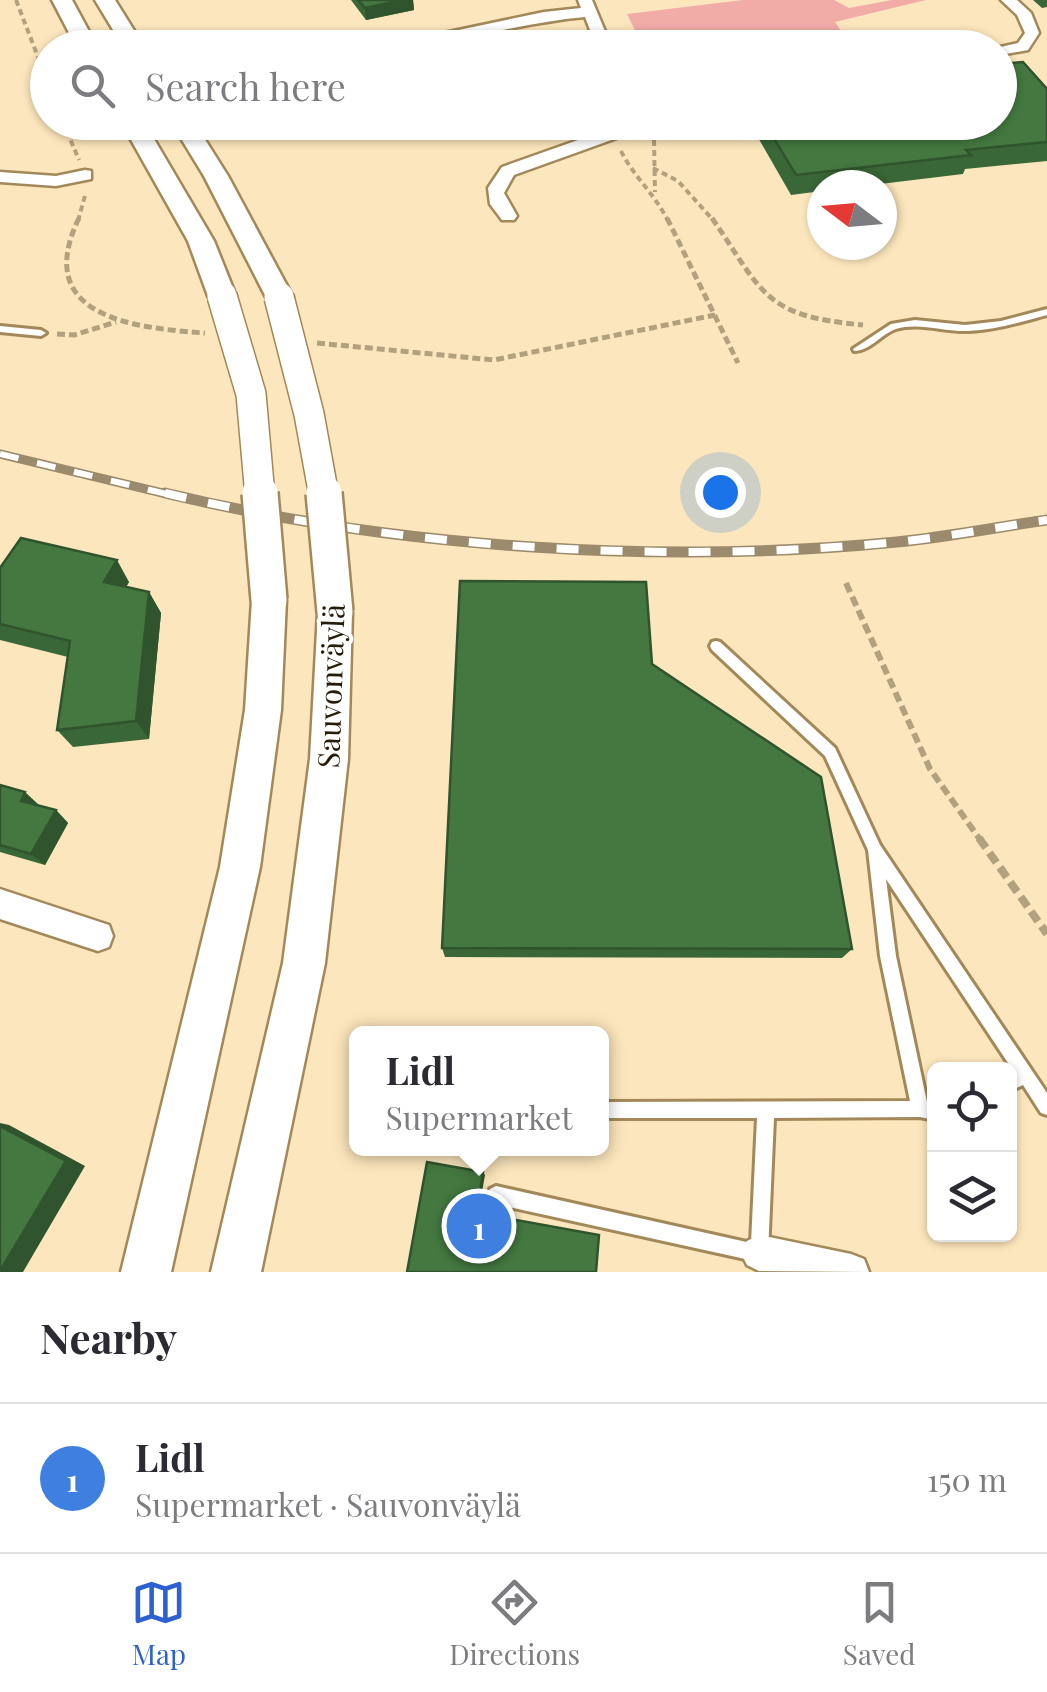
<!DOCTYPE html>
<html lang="en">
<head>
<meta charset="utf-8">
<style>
	body { margin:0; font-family:"Playfair Display",serif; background:#f2f2f3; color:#2b2b33 }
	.controls { position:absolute; right:30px; bottom:30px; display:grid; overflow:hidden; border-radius:15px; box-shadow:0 2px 8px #0004 }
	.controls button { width:90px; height:90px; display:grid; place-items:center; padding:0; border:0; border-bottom:2px solid #e1e1e2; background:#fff; color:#2b2b33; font:50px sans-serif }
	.compass { position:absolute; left:807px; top:170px; width:90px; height:90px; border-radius:50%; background:#fff; box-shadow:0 2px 8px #0004; rotate:286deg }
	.you { position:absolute; left:720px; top:492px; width:35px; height:35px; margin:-25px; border:8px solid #fff; border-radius:50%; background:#1a73e8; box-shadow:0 0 0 15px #1a73e833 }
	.badge { display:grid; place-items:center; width:65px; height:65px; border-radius:50%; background:#2c61cf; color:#fff; font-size:32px; font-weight:700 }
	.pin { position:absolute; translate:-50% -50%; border:5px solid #fff; box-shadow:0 2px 10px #0006 }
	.popup { position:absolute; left:349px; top:1026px; width:260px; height:130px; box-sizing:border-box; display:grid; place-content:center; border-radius:15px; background:#fff; filter:drop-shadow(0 2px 8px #0005); font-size:32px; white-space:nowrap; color:#7c7c81 }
	.popup b { font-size:38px; color:#2b2b33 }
	.popup::after { content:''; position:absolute; left:50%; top:100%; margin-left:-20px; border:20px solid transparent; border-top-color:#fff }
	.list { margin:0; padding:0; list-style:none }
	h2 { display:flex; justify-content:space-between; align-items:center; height:130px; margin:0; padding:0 40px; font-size:42px }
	h2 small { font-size:32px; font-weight:400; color:#7c7c81 }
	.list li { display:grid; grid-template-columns:65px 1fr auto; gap:30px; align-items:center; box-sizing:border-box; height:150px; padding:0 40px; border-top:2px solid #e1e1e2 }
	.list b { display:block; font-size:38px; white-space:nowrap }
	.list p { margin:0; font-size:32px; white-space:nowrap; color:#7c7c81 }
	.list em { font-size:32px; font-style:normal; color:#7c7c81 }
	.icon { flex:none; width:55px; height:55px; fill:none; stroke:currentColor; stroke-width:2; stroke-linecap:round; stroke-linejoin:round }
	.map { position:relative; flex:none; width:1047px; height:1272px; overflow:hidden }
	.search { position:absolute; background:#fff; box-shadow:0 2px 8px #0004; left:30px; right:30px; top:30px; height:110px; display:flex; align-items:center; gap:25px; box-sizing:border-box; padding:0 35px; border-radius:55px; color:#7c7c81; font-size:38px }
	.sheet { height:280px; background:#fff }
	nav { display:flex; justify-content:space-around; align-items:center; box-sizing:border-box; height:140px; border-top:2px solid #e1e1e2; background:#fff; font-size:28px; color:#7c7c81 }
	nav a { display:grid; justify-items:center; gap:5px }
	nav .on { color:#2c61cf }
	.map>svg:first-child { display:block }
	.green { fill:#f2aca8 }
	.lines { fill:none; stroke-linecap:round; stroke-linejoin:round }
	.service-casing { stroke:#a38959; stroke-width:6 }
	.minor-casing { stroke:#a38959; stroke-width:5 }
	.secondary-casing { stroke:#a38959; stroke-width:5 }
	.path-far3 { stroke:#b2a17f; stroke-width:4; stroke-dasharray:6 4; stroke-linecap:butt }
	.path-far2 { stroke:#b2a17f; stroke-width:5; stroke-dasharray:8 4; stroke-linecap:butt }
	.path-far1 { stroke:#b2a17f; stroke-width:6; stroke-dasharray:10 5; stroke-linecap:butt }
	.path { stroke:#b2a17f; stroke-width:8; stroke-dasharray:12 6; stroke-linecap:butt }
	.service { fill:#fff; fill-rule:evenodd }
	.minor { fill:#fff; fill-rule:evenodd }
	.secondary { fill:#fff; fill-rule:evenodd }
	.rail-far1-casing { stroke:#9b8a6b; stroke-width:9 }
	.rail-casing { stroke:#9b8a6b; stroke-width:11 }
	.rail-far1 { stroke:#fff; stroke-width:6; stroke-dasharray:19; stroke-linecap:butt }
	.rail { stroke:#fff; stroke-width:8; stroke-dasharray:22; stroke-linecap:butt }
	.secondary-bridge-far1-casing { stroke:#a38959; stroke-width:32; stroke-linecap:butt }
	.secondary-bridge-casing { stroke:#a38959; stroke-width:40; stroke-linecap:butt }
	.secondary-bridge-far1 { stroke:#fff; stroke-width:29 }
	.secondary-bridge { stroke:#fff; stroke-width:35 }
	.wall { fill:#3a6737 }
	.shaded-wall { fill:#30542d }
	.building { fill:#447840; stroke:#30542d; stroke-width:2.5 }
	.labels { text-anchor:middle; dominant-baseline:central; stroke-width:8; stroke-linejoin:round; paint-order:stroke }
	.street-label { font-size:30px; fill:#261c08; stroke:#fff }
</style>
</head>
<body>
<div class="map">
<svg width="1047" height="1272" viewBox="0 0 1047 1272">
	<rect width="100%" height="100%" fill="#fce6bd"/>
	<path class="green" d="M743,0H834L849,8L892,0H926L835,22L853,48L643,47L627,14Z"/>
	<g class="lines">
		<g class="service-casing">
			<path id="service" d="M1047,309V315C1021,322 995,330 968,331C944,332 919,322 896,329C881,334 870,351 854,351L853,349L891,324L915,320L965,325L1001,321Z
				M0,326L41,330L46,333L41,336L0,332Z
				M716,641L720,642L835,748L880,845L1047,1093V1115L1041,1113L1023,1085L1010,1091V1074L1014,1072L886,879L896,956L927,1102L934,1104V1120L920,1117L774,1118L768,1253L765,1259L759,1262L496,1204L490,1201L487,1195L490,1189L496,1186L751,1243L757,1118H602V1102L910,1101L880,956L868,850L825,756L712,650L710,646L712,642Z"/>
		</g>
		<g class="minor-casing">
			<path id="minor" d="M578,0H592L612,48H597L585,17C514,23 444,48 373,48L544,12L581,8Z
				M1001,0H1017L1031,13L1039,33L1028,50L1000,55V48H996L1018,43L1025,33L1017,15Z
				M629,122H676L642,129L514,175L504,193L517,216L514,220H502L490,204L488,188L502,167Z
				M85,170L91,171V179L56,186L0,182V172L56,176Z
				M0,889L109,925L113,936L109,947L98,951L0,919Z
				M759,1235L851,1254L864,1259L869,1272L759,1271L747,1265L741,1253L747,1241Z"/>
		</g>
		<g class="secondary-casing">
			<path id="secondary" d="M52,0H72L98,48H77Z
				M95,0H115L145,48H124Z
				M121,122H144L214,241L236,296L232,302H212L208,296L188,241Z
				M171,122H194L228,176L293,297L289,303H269L204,176Z
				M269,586L281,590L286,600L281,710L260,867L171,1272H121L220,867L245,710L252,600L257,590Z
				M335,598L347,602L352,612L348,759L325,963L261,1272H211L283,963L310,759L318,612L323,602Z"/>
		</g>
		<path class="path-far3" d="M16,0L48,83
			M63,122L79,160
			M654,140L655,192
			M621,151C633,176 655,194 668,221
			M653,168L678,181L714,221
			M78,221L86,192"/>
		<path class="path-far2" d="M79,218C31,317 134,328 205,333
			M667,218L738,363
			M712,218C764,294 764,316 863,325
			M57,334L74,335L116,322
			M317,343L494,360L715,315"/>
		<path class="path-far1" d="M846,583L930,769L981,841"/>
		<path class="path" d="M979,838L1047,934"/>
		<use href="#service" class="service"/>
		<use href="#minor" class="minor"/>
		<use href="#secondary" class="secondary"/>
		<g class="rail-far1-casing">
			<path id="rail-far1" d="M0,454L175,496"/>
		</g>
		<g class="rail-casing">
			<path id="rail" d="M165,493C394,548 662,565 897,542C947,537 997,527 1047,520"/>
		</g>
		<use href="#rail-far1" class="rail-far1"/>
		<use href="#rail" class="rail"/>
		<g class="secondary-bridge-far1-casing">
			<path id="secondary-bridge-far1" d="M222,296L251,394L260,496
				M279,297L309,414L324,496"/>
		</g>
		<g class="secondary-bridge-casing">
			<path id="secondary-bridge" d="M260,493L269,600
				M324,493L335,612"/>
		</g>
		<use href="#secondary-bridge-far1" class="secondary-bridge-far1"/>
		<use href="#secondary-bridge" class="secondary-bridge"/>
	</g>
	<path class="wall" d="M351,0H413L414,10L366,20Z
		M1033,0H1047V7L1042,8Z
		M1047,89V161L965,169L963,174L872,185H822V191L791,195L749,122H1000Z
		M0,568L129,582L126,587L149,592L161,613L149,739L73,747L57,730L68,657L0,640Z
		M652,664L852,949L842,958L445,957L442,948Z
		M0,785L39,805L56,810L68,823L45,865L0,852Z"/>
	<path class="shaded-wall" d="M403,0H413L414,10L366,20L365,8Z
		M117,560L129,582L117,603L104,582Z
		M149,592L161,613L149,739L136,721Z
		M25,792L39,805L21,801Z
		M56,810L68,823L45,865L31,854Z
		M0,1123L9,1125L85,1166L23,1272H0Z
		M483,1172L485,1175L478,1215L477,1213Z"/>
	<path class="building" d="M358,0H403L365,8Z
		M1023,62L1047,89V142L966,150L971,155L796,175L764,122H1000V64Z
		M21,538L117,560L104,582L149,592L136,721L57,730L70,641L0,624V568Z
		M460,581L646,582L652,664L821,777L852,949L442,948Z
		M0,785L25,792L21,801L56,810L31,854L0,845Z
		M0,1126L66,1161L0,1271Z
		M427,1162L483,1172L477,1213L599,1235L596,1272H407Z"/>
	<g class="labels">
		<g class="street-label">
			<text transform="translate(330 686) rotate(-88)">Sauvonväylä</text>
		</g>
	</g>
</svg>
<div class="controls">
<button><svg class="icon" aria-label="locate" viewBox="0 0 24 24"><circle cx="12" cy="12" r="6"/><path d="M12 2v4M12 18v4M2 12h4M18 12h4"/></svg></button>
<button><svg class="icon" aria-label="layers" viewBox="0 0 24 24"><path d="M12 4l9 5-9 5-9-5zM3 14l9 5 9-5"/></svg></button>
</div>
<svg class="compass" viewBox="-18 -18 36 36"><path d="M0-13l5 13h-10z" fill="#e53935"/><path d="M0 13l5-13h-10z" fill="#7c7c81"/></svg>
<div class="you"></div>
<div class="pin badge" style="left:479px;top:1226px;background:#3f7fe0">1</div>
<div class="popup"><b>Lidl</b>Supermarket</div>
<div class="search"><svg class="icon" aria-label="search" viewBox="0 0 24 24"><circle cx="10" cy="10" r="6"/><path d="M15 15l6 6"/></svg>Search here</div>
</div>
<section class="sheet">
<h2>Nearby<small></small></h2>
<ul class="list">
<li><span class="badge" style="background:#3f7fe0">1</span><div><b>Lidl</b><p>Supermarket · Sauvonväylä</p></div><em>150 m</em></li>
</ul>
</section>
<nav>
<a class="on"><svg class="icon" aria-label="map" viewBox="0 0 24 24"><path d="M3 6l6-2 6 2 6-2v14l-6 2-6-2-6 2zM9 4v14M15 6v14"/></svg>Map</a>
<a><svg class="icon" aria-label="directions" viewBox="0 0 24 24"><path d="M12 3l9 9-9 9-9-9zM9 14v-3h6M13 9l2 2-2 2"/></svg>Directions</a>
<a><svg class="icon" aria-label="saved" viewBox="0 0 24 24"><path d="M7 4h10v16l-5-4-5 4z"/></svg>Saved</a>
</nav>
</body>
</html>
